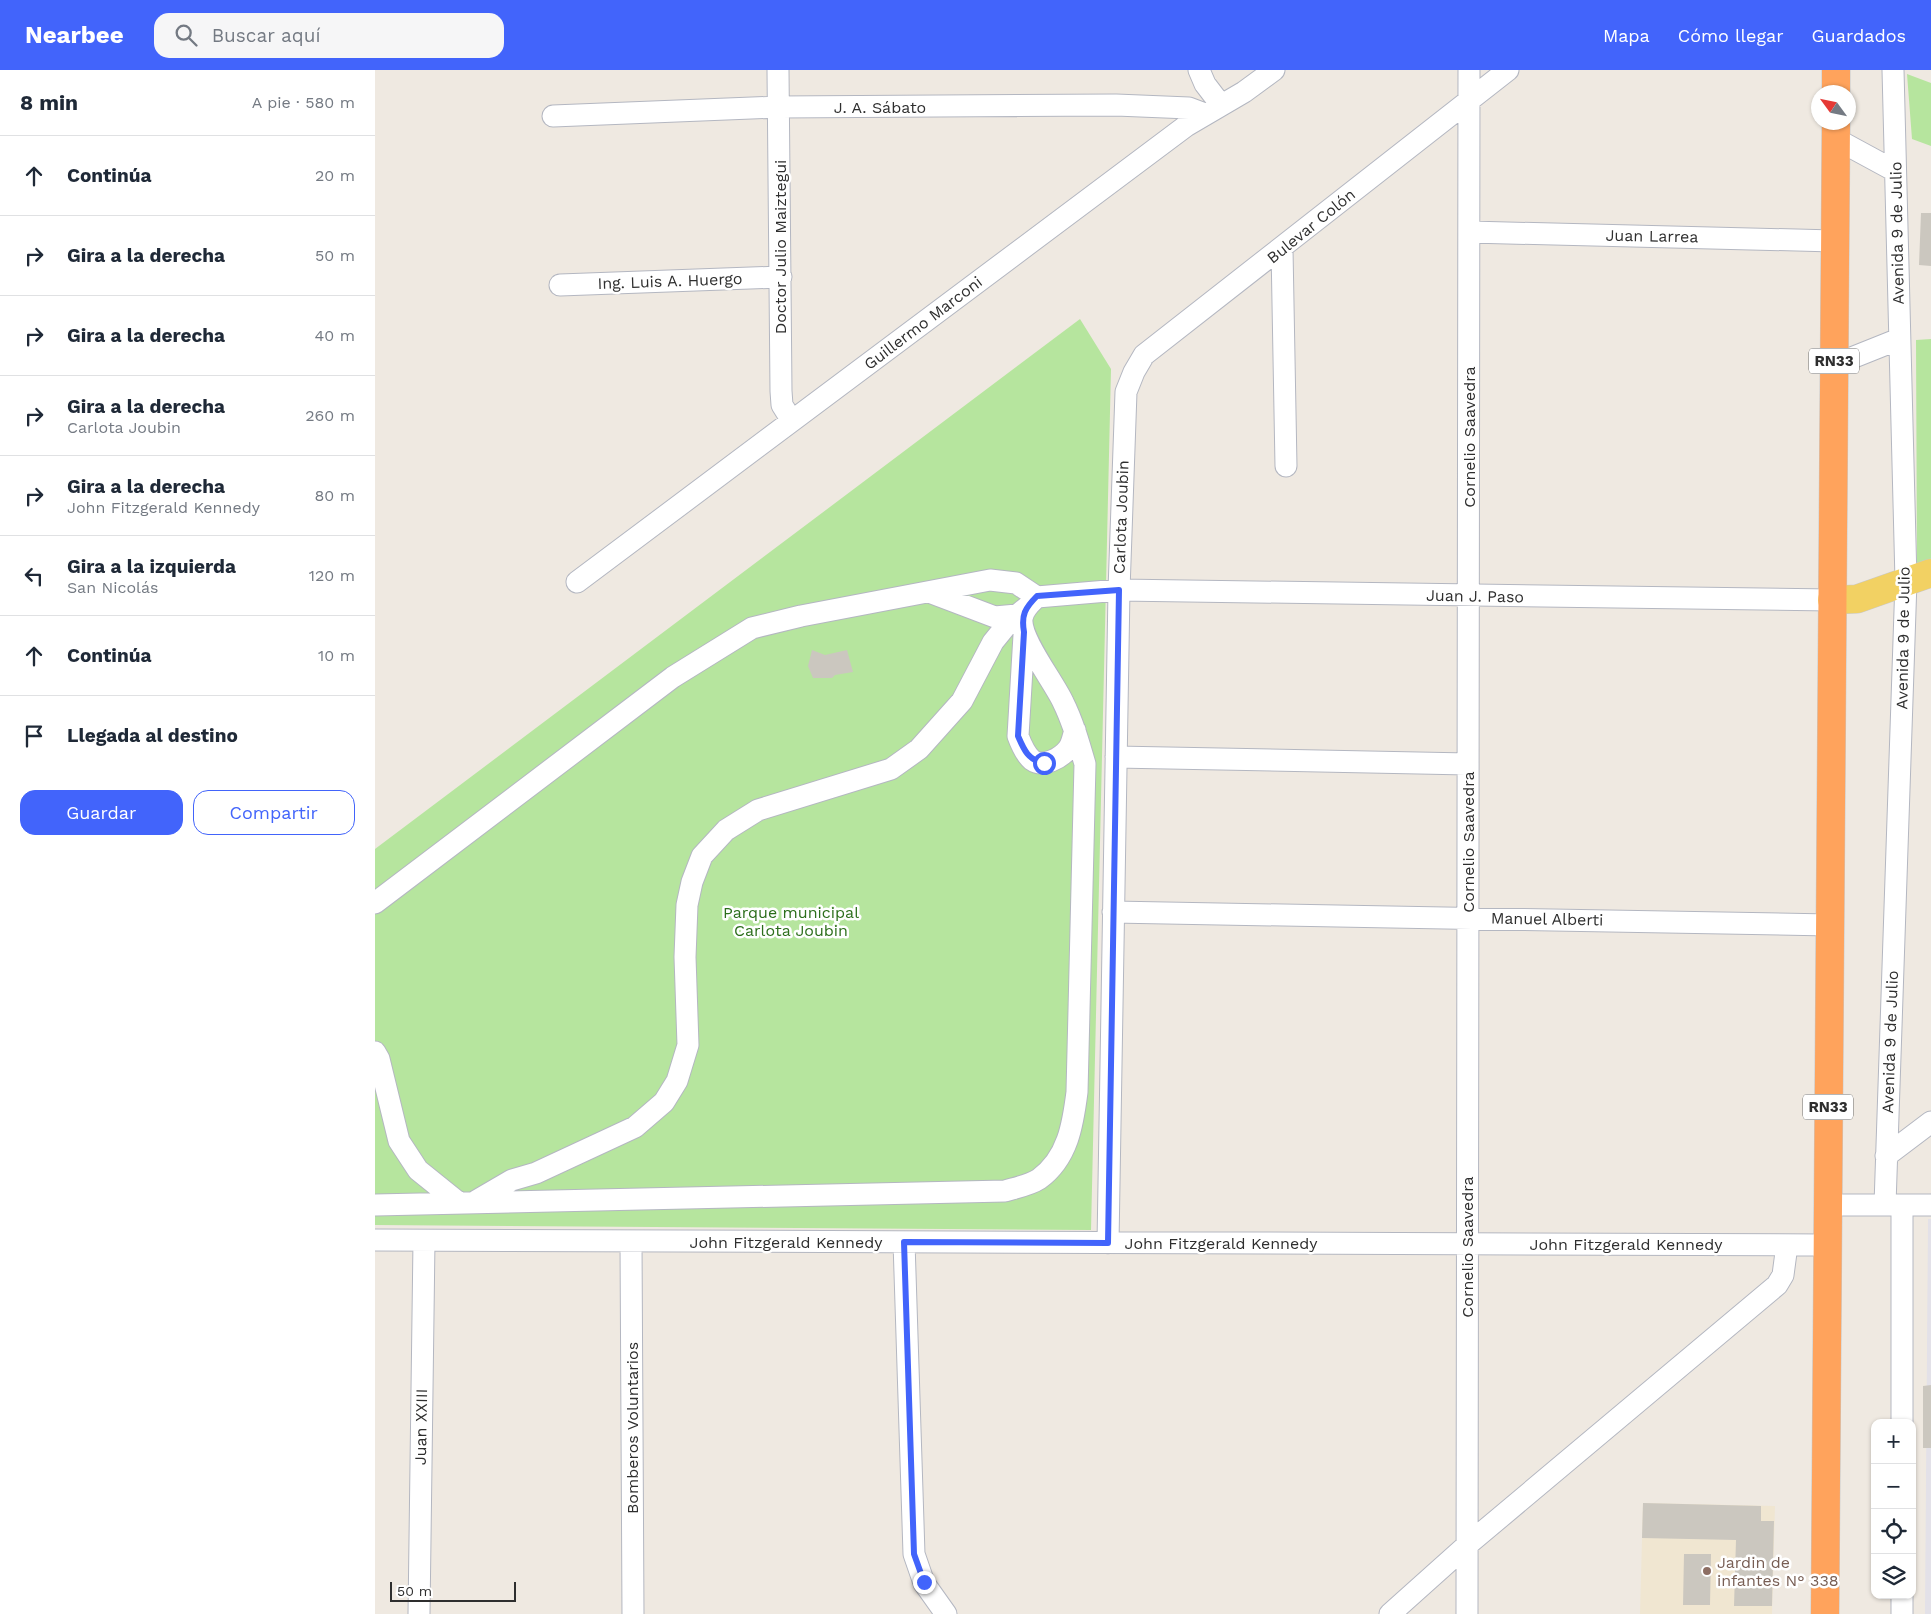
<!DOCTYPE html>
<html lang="es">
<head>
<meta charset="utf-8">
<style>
	body { margin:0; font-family:"Work Sans",sans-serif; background:#f6f6f7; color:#1f2937 }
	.controls { position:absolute; right:15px; bottom:15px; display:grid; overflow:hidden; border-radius:10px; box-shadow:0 1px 4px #0004 }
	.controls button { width:45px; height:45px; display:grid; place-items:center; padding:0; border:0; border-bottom:1px solid #e0e1e3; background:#fff; color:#1f2937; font:25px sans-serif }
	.compass { position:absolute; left:1436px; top:15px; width:45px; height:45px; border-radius:50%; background:#fff; box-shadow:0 1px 4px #0004; rotate:303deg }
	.scale { position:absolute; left:15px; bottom:12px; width:126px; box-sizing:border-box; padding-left:5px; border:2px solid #2e2e2e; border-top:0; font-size:14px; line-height:18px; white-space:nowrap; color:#2e2e2e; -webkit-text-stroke:4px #fff; paint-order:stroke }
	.stop { position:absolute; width:15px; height:15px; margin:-11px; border:4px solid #4264fb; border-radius:50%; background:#fff }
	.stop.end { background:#4264fb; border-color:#fff; box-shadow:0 1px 5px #0008 }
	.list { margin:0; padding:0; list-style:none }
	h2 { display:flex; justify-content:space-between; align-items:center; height:65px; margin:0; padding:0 20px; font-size:21px }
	h2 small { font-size:16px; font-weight:400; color:#747a83 }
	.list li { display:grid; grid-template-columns:32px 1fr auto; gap:15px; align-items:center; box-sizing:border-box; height:80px; padding:0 20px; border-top:1px solid #e0e1e3 }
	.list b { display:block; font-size:19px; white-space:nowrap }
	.list p { margin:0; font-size:16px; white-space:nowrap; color:#747a83 }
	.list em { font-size:16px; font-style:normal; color:#747a83 }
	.actions { display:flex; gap:10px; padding:15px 20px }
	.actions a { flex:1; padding:11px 0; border:1px solid #4264fb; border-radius:15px; text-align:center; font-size:18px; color:#4264fb }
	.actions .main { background:#4264fb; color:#fff }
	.icon { flex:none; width:28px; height:28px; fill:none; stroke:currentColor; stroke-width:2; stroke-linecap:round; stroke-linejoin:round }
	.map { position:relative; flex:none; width:1556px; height:1544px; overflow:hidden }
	header { display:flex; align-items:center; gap:30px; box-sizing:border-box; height:70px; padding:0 25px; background:#4264fb; color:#fff }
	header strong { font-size:24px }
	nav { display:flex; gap:28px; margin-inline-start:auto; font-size:18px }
	.search { width:350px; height:45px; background:#f6f6f7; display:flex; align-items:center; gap:12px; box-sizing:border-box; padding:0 18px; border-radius:15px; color:#747a83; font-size:19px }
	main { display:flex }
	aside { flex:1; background:#fff }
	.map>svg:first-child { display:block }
	.industrial { fill:#e3e1e8 }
	.education { fill:#f0e6d1 }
	.green { fill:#b6e59e }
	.building { fill:#cbc7bf }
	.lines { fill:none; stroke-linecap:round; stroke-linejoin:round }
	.minor-casing { stroke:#b4b7c1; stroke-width:23 }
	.major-casing { stroke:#c9c9c9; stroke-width:29 }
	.highway-casing { stroke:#c9c9c9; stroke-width:29 }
	.minor { stroke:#fff; stroke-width:21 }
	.major { stroke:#f2d163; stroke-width:28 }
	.highway { stroke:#ffa35c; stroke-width:28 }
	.route { stroke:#4264fb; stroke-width:6 }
	.education-dot { fill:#8d6e63; stroke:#fff; stroke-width:2 }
	.labels { text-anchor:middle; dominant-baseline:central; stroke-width:5; stroke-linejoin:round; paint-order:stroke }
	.shield { fill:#fff; stroke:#6d6d6d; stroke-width:1 }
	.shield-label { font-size:15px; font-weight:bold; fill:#2e2e2e }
	.street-label { font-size:16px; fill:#2e2e2e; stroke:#fff }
	.park-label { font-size:16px; fill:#2c6e1b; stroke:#fff }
	.education-label { font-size:16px; fill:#785e54; stroke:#fff; text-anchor:start }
</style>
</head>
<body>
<header>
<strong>Nearbee</strong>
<div class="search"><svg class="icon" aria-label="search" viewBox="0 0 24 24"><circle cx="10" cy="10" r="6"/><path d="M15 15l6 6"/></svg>Buscar aquí</div>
<nav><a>Mapa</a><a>Cómo llegar</a><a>Guardados</a></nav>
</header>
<main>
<aside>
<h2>8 min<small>A pie · 580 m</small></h2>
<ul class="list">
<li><svg class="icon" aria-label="ahead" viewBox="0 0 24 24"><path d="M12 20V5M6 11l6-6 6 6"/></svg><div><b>Continúa</b></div><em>20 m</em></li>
<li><svg class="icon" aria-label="right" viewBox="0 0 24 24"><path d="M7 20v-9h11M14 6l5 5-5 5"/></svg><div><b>Gira a la derecha</b></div><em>50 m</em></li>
<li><svg class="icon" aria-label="right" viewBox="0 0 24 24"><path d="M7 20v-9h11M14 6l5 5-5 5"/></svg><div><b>Gira a la derecha</b></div><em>40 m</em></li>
<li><svg class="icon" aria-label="right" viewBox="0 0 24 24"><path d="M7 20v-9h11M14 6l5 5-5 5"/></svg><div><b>Gira a la derecha</b><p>Carlota Joubin</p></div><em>260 m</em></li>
<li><svg class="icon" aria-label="right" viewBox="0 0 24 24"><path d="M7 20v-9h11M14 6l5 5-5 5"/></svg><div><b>Gira a la derecha</b><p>John Fitzgerald Kennedy</p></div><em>80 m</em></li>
<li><svg class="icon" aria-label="left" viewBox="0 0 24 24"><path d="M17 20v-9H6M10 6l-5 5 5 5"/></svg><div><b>Gira a la izquierda</b><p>San Nicolás</p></div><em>120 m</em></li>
<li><svg class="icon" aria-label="ahead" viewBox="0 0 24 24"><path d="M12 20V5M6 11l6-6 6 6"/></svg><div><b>Continúa</b></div><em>10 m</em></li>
<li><svg class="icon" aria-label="arrive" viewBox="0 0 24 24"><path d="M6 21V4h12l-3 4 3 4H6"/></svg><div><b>Llegada al destino</b></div></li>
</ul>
<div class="actions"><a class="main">Guardar</a><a>Compartir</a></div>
</aside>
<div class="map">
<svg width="1556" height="1544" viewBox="0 0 1556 1544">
	<rect width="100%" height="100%" fill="#efe9e1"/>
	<path class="industrial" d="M1553,1149H1556V1544H1550Z"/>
	<path class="education" d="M1268,1433L1400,1436L1397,1544H1265Z"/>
	<path class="green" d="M1532,4L1556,13V76L1537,69Z
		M705,249L736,299L716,1160L0,1155V779Z
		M1556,269V492L1542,496L1541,270Z"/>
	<path class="building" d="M1546,143H1556V196L1544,195Z
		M437,580L450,585L472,580L478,602L460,605L457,608H438L433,596Z
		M1556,1315V1378H1548V1316Z
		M1268,1433L1386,1436V1451H1399L1397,1536H1359L1361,1470L1267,1468Z
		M1309,1484H1336L1335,1535H1308Z"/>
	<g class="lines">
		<g class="minor-casing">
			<path id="minor" d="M403,0L406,321L407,335L417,351
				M824,0L830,14L846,35
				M178,46L404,37L741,35L814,38L830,44
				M1461,69L1520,101
				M1095,162L1459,171
				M907,179L911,396
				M185,215L406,207
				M1459,295L1524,269
				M202,512L811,56L869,22L899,0
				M554,522L620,547L642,545
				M649,565L643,666C646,674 650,684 657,690C668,698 686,688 693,679C697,674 698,666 700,660
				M741,687L1093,694
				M0,833L298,607L377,558L426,546L615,510L641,513L662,527L744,520L1457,530
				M738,842L1455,855
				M0,982L4,989L24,1071L43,1100L84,1133
				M1511,1086L1556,1052
				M101,1131L137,1110L161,1103L260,1057L289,1032L302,1011L313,975L310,887L312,835L317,812L327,786L351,760L383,740L516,699L544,679L587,631L618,572L635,551L652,537
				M0,1135L630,1121C640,1118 655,1115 664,1109C693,1088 698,1054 702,1022L710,694C704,673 698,652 688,632C679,612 645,569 647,549C648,539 656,533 662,527
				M1453,1135H1556
				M1510,1135L1531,511L1518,0
				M1527,1135V1353
				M0,1170L1452,1175
				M256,1171L258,1544
				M529,1172L539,1484L549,1513L571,1544
				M733,1173L744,520L751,322L759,302L769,285L1133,0
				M1527,1525V1544
				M44,1544L49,1171
				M1015,1544L1091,1476L1402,1215L1408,1205L1412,1175
				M1092,1544L1094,0"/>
		</g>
		<g class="major-casing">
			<path id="major" d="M1457,530L1482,529L1556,503"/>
		</g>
		<g class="highway-casing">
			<path id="highway" d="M1461,22V0
				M1450,1544L1461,52"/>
		</g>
		<use href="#minor" class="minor"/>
		<use href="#major" class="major"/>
		<use href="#highway" class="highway"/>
	</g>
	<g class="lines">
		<path class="route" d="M549,1512L539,1484L529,1172L733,1173L744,520L662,526C650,538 646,545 649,562L643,666C649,680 653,690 669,693"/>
	</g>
	<circle class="education-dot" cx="1332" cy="1501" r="5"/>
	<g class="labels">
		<g class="shield">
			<rect x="1434" y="278.5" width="50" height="25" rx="4"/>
			<rect x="1428" y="1024.5" width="50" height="25" rx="4"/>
		</g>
		<g class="shield-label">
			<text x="1459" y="291">RN33</text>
			<text x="1453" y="1037">RN33</text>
		</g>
		<g class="street-label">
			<text x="505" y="37">J. A. Sábato</text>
			<text transform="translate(936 156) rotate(-39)">Bulevar Colón</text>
			<text transform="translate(1522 163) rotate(-91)">Avenida 9 de Julio</text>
			<text transform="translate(1277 166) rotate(1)">Juan Larrea</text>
			<text transform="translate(405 177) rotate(-90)">Doctor Julio Maiztegui</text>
			<text transform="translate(295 211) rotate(-2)">Ing. Luis A. Huergo</text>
			<text transform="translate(548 253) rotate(-37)">Guillermo Marconi</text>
			<text transform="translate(1094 367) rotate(-90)">Cornelio Saavedra</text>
			<text transform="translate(746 447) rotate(-88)">Carlota Joubin</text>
			<text transform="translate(1100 526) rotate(1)">Juan J. Paso</text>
			<text transform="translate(1528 568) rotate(-89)">Avenida 9 de Julio</text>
			<text transform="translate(1093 772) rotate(-90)">Cornelio Saavedra</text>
			<text transform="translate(1172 849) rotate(1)">Manuel Alberti</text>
			<text transform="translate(1515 972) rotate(-88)">Avenida 9 de Julio</text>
			<text x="411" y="1172">John Fitzgerald Kennedy</text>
			<text x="846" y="1173">John Fitzgerald Kennedy</text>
			<text x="1251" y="1174">John Fitzgerald Kennedy</text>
			<text transform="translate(1092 1177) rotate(-90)">Cornelio Saavedra</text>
			<text transform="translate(46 1357) rotate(-89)">Juan XXIII</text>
			<text transform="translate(257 1358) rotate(-90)">Bomberos Voluntarios</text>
		</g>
		<g class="park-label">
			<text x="416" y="842">Parque municipal<tspan x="416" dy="18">Carlota Joubin</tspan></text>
		</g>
		<g class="education-label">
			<text x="1342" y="1492">Jardin de<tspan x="1342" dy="18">infantes N° 338</tspan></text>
		</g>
	</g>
</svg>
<div class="controls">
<button>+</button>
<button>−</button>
<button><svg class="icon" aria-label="locate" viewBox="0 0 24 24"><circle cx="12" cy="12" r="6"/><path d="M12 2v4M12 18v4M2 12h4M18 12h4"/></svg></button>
<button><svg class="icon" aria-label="layers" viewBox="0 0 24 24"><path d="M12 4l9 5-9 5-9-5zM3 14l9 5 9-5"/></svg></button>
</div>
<svg class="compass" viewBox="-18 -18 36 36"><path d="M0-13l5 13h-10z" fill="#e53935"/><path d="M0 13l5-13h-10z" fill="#747a83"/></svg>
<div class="scale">50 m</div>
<div class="stop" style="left:669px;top:693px"></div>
<div class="stop end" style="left:549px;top:1512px"></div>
</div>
</main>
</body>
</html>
